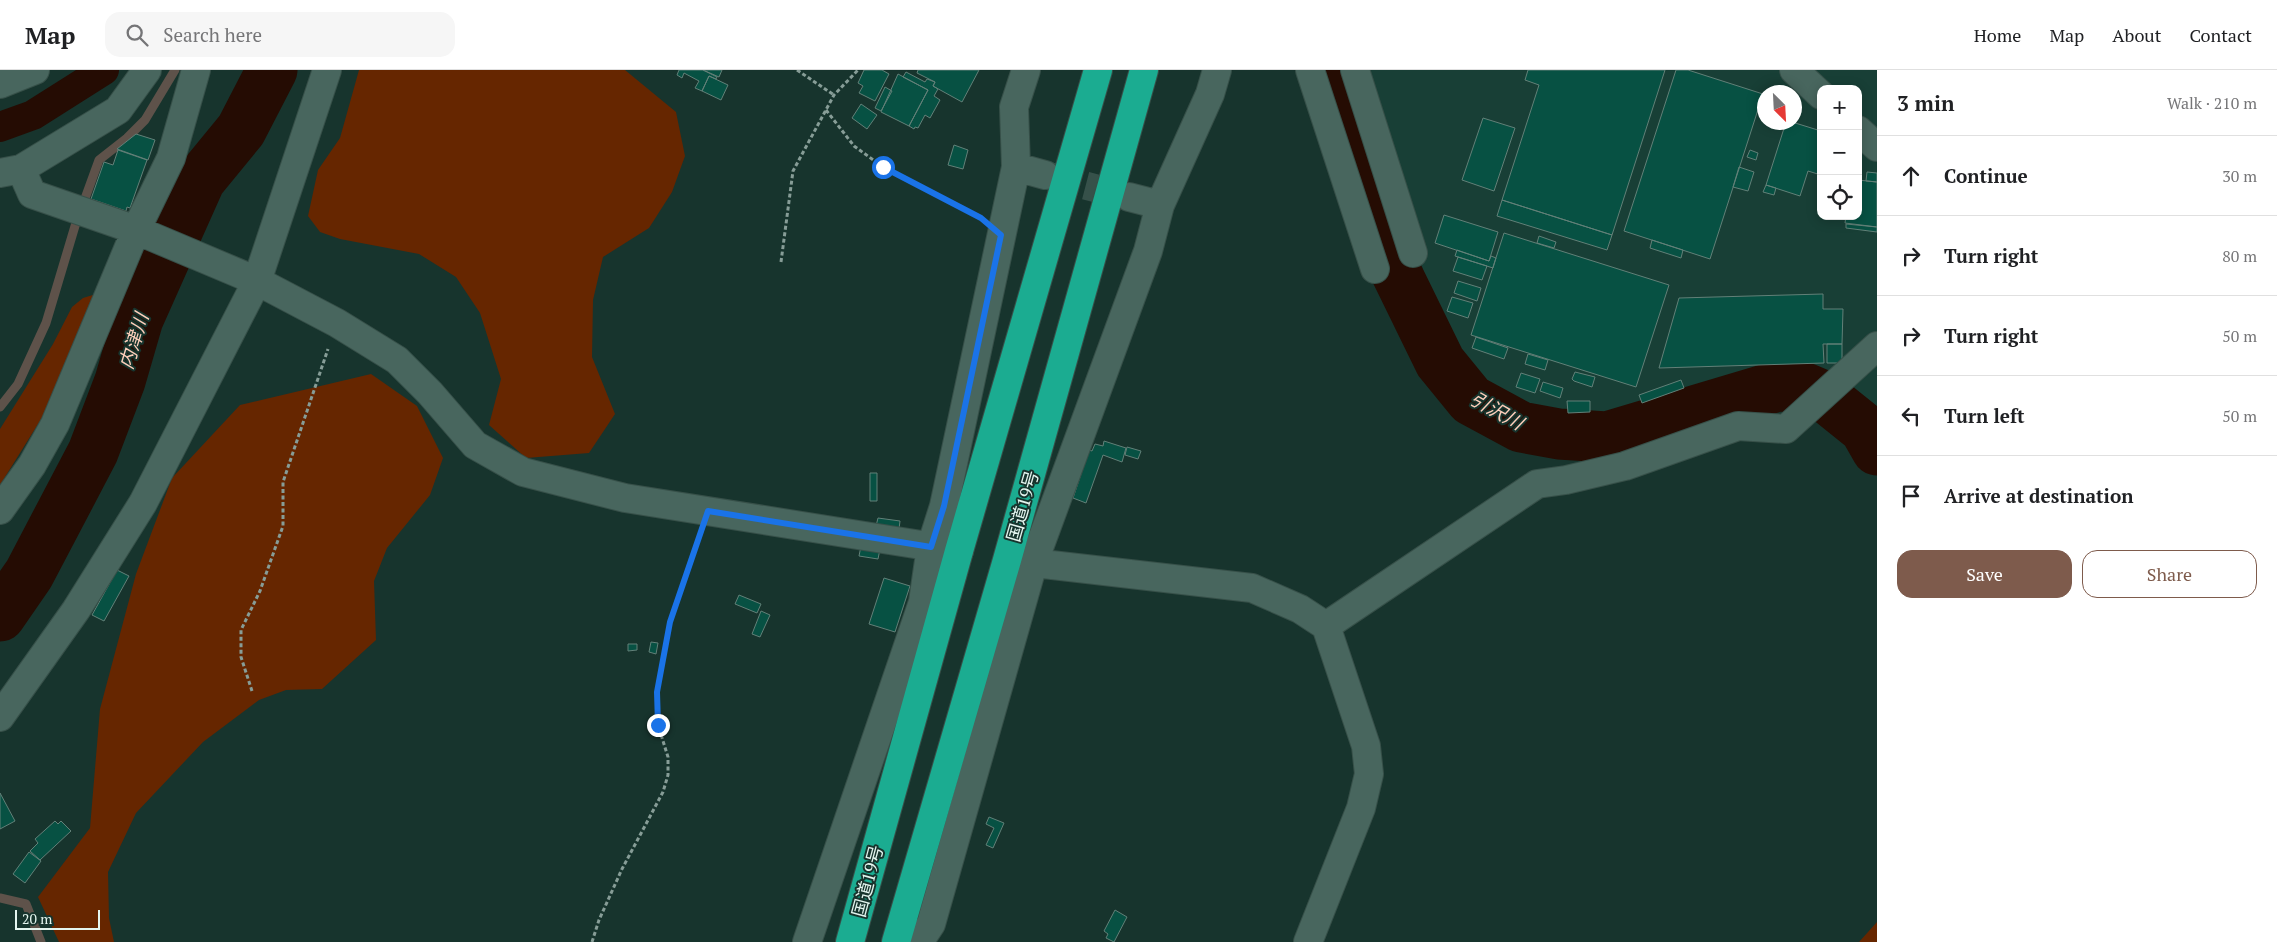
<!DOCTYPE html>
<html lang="en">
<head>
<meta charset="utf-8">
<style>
	body { margin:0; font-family:"PT Serif","Noto Sans JP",serif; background:#f6f6f6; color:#202124 }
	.controls { position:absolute; right:15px; top:15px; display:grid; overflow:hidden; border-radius:10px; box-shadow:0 2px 12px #0003 }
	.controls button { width:45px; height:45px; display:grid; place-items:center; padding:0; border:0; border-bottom:1px solid #e0e0e0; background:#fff; color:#202124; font:25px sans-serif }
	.compass { position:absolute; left:1757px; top:15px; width:45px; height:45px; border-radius:50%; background:#fff; box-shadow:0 2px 12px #0003; rotate:156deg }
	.scale { position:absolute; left:15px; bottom:12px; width:85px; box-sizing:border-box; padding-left:5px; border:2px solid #e4f5ef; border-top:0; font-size:14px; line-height:18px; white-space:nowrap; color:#e4f5ef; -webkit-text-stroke:4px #17342d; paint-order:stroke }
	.stop { position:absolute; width:15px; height:15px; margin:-11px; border:4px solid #1a73e8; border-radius:50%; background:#fff }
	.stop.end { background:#1a73e8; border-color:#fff; box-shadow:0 1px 5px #0008 }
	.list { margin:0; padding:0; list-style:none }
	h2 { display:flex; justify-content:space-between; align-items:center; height:65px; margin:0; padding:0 20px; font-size:21px }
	h2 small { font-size:16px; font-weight:400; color:#757577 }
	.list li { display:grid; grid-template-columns:32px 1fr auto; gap:15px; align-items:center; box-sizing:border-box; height:80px; padding:0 20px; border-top:1px solid #e0e0e0 }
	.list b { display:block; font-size:19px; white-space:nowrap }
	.list em { font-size:16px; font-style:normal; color:#757577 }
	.actions { display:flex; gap:10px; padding:15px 20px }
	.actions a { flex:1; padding:11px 0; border:1px solid #7e5b4c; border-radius:15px; text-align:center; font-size:18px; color:#7e5b4c }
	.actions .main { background:#7e5b4c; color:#fff }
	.icon { flex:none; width:28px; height:28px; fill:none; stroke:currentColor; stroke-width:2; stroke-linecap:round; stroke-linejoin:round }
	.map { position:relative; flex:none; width:1877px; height:872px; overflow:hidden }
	header { display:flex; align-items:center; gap:30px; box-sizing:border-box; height:70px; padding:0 25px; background:#fff; border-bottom:1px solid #e0e0e0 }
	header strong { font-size:24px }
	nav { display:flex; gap:28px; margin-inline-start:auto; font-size:18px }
	.search { width:350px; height:45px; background:#f6f6f6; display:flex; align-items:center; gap:12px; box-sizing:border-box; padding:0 18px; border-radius:15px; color:#757577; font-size:19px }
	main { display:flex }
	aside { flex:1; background:#fff }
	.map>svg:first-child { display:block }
	.built { fill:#183f36; fill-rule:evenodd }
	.green { fill:#662600 }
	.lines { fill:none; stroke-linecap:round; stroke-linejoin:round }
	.stream { stroke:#5e524a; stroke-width:9 }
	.canal { stroke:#250c03; stroke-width:30 }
	.river { stroke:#250c03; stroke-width:51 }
	.building { fill:#075143; stroke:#628078 }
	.minor-tunnel { stroke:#36514a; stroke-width:28; stroke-dasharray:28 14; stroke-linecap:butt }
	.minor-casing { stroke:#375049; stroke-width:30 }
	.highway-casing { stroke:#375049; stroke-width:30 }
	.path { stroke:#879d97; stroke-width:3; stroke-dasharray:4 2.5; stroke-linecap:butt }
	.minor { stroke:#48665e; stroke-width:28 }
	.highway { stroke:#1bac91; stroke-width:28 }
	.route { stroke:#1a73e8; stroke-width:6 }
	.labels { text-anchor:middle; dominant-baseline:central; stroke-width:4; stroke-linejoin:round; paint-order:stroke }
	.street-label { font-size:18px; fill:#e4f5ef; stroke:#17342d }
	.water-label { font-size:19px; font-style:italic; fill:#fdcfbb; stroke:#17342d }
</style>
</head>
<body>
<header>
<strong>Map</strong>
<div class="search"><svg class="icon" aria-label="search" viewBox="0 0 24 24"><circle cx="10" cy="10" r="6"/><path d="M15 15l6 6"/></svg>Search here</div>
<nav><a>Home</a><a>Map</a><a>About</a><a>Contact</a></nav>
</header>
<main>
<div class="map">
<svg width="1877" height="872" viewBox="0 0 1877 872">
	<rect width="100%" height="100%" fill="#17342d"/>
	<path class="built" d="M1358,0H1877V361L1841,323L1784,309L1752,312L1709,320L1651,344L1620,352L1577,354L1518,336L1480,314L1460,297L1437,253L1419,185ZM1821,19H1858V146H1821ZM1764,22H1794V52H1764Z"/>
	<path class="green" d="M359,0H625L676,42L685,86L672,122L649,158L603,187L593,230L592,287L615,344L589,383L526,388L489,355L501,309L480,243L456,207L419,184L340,169L320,162L308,146L318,100L340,68Z
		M96,224L53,330L0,415V359L53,274L72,237L83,228Z
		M371,304L417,336L443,388L430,425L387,478L374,511L376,570L322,619L286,620L259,630L203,672L136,743L108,802L109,848L114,872H59L38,827L90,758L100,639L136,504L172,408L240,335Z
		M1877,852V872H1859Z"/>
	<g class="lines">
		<path class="stream" d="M0,337L18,314L46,253L75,156L99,90L127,68L145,50L175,0
			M0,828L26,834L41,872"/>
		<path class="canal" d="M0,57L33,45L104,0"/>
		<path class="river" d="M1331,0L1397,204L1440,292L1471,330L1521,357L1559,364L1607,367L1778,316L1805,318L1824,326L1865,359L1877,380
			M0,546L29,504L93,382L120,311L138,249L200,110L241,60L272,0"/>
	</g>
	<path class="building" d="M679,0H703L717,7L716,9L709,6L702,21L695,18L699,11L684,3L682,8L677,5Z
		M703,0H722L719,7Z
		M864,0H882L889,4L875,31L859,23L863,16L858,13Z
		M918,0H979L962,32L933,16L935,12L917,3Z
		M1528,0H1665L1612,165L1502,130L1539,15L1525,10Z
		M1676,0H1688L1763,24L1710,189L1624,161Z
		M906,2L925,12L927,9L935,12L933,16L938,19L934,26L940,30L930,48L925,45L918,58L915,57L914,59L909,56L928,20L903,7Z
		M898,4L928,20L909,56L881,42Z
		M709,6L728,15L721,30L702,21Z
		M885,17L892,21L881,41L875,38Z
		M861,34L877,45L867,59L852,48Z
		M1483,48L1515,58L1494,121L1462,110Z
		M1786,52H1792L1821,61V105L1808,101L1800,126L1766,115Z
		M136,64L155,70L148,90L117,79Z
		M954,75L968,80L963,99L948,95Z
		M118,80L147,90L130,138L127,137L126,141L91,129L104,92L113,95Z
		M1750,80L1758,83L1756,90L1747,87Z
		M1739,97L1754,102L1748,121L1733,117Z
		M1867,102L1877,103V112L1866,111Z
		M1858,110L1877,112V157L1845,153L1846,146H1858Z
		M1766,115L1776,118L1774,125L1763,122Z
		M1502,130L1612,165L1607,180L1497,146Z
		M1444,145L1498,162L1489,191L1435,173Z
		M1846,154L1877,157V162L1846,158Z
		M1504,163L1669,215L1636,317L1471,265Z
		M1539,166L1556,172L1554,178L1537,173Z
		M1652,170L1683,180L1681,188L1650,178Z
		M1457,180L1489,191L1491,186L1496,188L1493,198L1455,186Z
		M1458,187L1487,196L1482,210L1453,201Z
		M1458,211L1481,218L1477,231L1454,223Z
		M1823,224V239H1843L1842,274H1823L1824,293L1659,298L1679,228Z
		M1452,227L1473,233L1468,248L1447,241Z
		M1476,267L1508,278L1504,289L1472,278Z
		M1827,274H1842V293H1827Z
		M1528,284L1548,290L1545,300L1525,294Z
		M1575,302L1595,307L1592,317L1574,311L1572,309Z
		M1521,303L1540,309L1535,323L1516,317Z
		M1681,310L1684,318L1642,333L1639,325Z
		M1543,312L1563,318L1560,328L1540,321Z
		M1567,331H1590V342L1568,343Z
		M1104,371L1126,378L1122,392L1103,385L1086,433L1073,428L1089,380L1092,381L1095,374L1103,376Z
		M1127,377L1141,381L1138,389L1125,385Z
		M870,403H877V431H870Z
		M878,448L900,451L899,459L876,456Z
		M861,476L880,479L878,489L859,486Z
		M117,500L129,506L104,551L92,545Z
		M884,508L910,516L895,562L869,554Z
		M739,525L761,534L757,543L735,534Z
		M761,541L770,545L760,567L752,564Z
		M651,572L658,573L656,584L649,582Z
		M628,574H637V580L628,581Z
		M0,723L15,751L0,759Z
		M989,747L1004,753L993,778L986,775L994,758L986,754Z
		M55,751L58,754L61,751L71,761L40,790L30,781L38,773L35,769Z
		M29,782L41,791L25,813L13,804Z
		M1115,840L1127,847L1114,872L1106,868L1108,864L1104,861Z"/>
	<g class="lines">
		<path class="minor-tunnel" d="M1045,105L1129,127"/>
		<g class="minor-casing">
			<path id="minor" d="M1310,0L1375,199
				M1355,0L1413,183
				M1794,0L1821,25
				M0,14L35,0
				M1858,60L1877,77
				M1016,97L1045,105
				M21,99L32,124L136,160L257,211L337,253L397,290L430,323L475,375L523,402L625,428L959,481
				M0,103L21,99L118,40L147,0
				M1129,127L1160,135
				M0,440L32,395L55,354L136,160L171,88L196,0
				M1016,491L1252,518L1300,539L1326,556L1366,676L1369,704L1361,738L1308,872
				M1326,556L1537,414L1566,410L1625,396L1738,356L1786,359L1877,276
				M0,647L76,540L143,433L257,211L327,0
				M807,872L923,532L931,477L944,436L1016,97L1014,37L1026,0
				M919,872L931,854L1033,494L1148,181L1160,135L1210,24L1217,0"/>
		</g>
		<g class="highway-casing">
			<path id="highway" d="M850,872L959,481L1098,0
				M896,872L1007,490L1144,0"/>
		</g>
		<path class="path" d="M797,0L834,25
			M826,40L854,76L883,97L977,146
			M781,192L793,101L834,25L858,0
			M252,621L241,587V560L260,521L283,456V412L328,279
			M592,872L599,850L622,799L663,722L668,705V687L658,655L657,622L670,553L699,468"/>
		<use href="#minor" class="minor"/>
		<use href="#highway" class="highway"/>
	</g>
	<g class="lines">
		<path class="route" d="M658,655L657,622L670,552L708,441L931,477L944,436L1001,165L981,148L883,97"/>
	</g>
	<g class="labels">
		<g class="street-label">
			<text transform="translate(1022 436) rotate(-74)">国道19号</text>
			<text transform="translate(867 811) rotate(-75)">国道19号</text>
		</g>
		<g class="water-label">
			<text transform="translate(133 271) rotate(-73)">内津川</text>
			<text transform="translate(1497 340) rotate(29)">引沢川</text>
		</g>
	</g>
</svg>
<div class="controls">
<button>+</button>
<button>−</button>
<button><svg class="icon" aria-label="locate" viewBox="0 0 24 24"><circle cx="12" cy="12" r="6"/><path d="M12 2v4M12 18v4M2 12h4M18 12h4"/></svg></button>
</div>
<svg class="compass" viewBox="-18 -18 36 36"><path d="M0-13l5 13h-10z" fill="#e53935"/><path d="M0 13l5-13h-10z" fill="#757577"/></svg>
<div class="scale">20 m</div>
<div class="stop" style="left:883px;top:97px"></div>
<div class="stop end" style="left:658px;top:655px"></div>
</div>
<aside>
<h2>3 min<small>Walk · 210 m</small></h2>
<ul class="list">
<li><svg class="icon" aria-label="ahead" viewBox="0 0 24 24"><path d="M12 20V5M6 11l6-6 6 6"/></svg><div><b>Continue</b></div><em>30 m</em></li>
<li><svg class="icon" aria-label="right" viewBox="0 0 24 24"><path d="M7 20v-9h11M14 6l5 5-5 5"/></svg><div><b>Turn right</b></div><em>80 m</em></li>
<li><svg class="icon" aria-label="right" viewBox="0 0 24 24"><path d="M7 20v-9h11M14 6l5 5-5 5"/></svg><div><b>Turn right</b></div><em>50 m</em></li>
<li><svg class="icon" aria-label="left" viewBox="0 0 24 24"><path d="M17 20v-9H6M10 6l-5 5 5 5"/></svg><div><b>Turn left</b></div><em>50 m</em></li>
<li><svg class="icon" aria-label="arrive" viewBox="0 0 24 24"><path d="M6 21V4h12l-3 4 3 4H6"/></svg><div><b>Arrive at destination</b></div></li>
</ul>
<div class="actions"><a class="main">Save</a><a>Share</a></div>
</aside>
</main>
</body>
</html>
